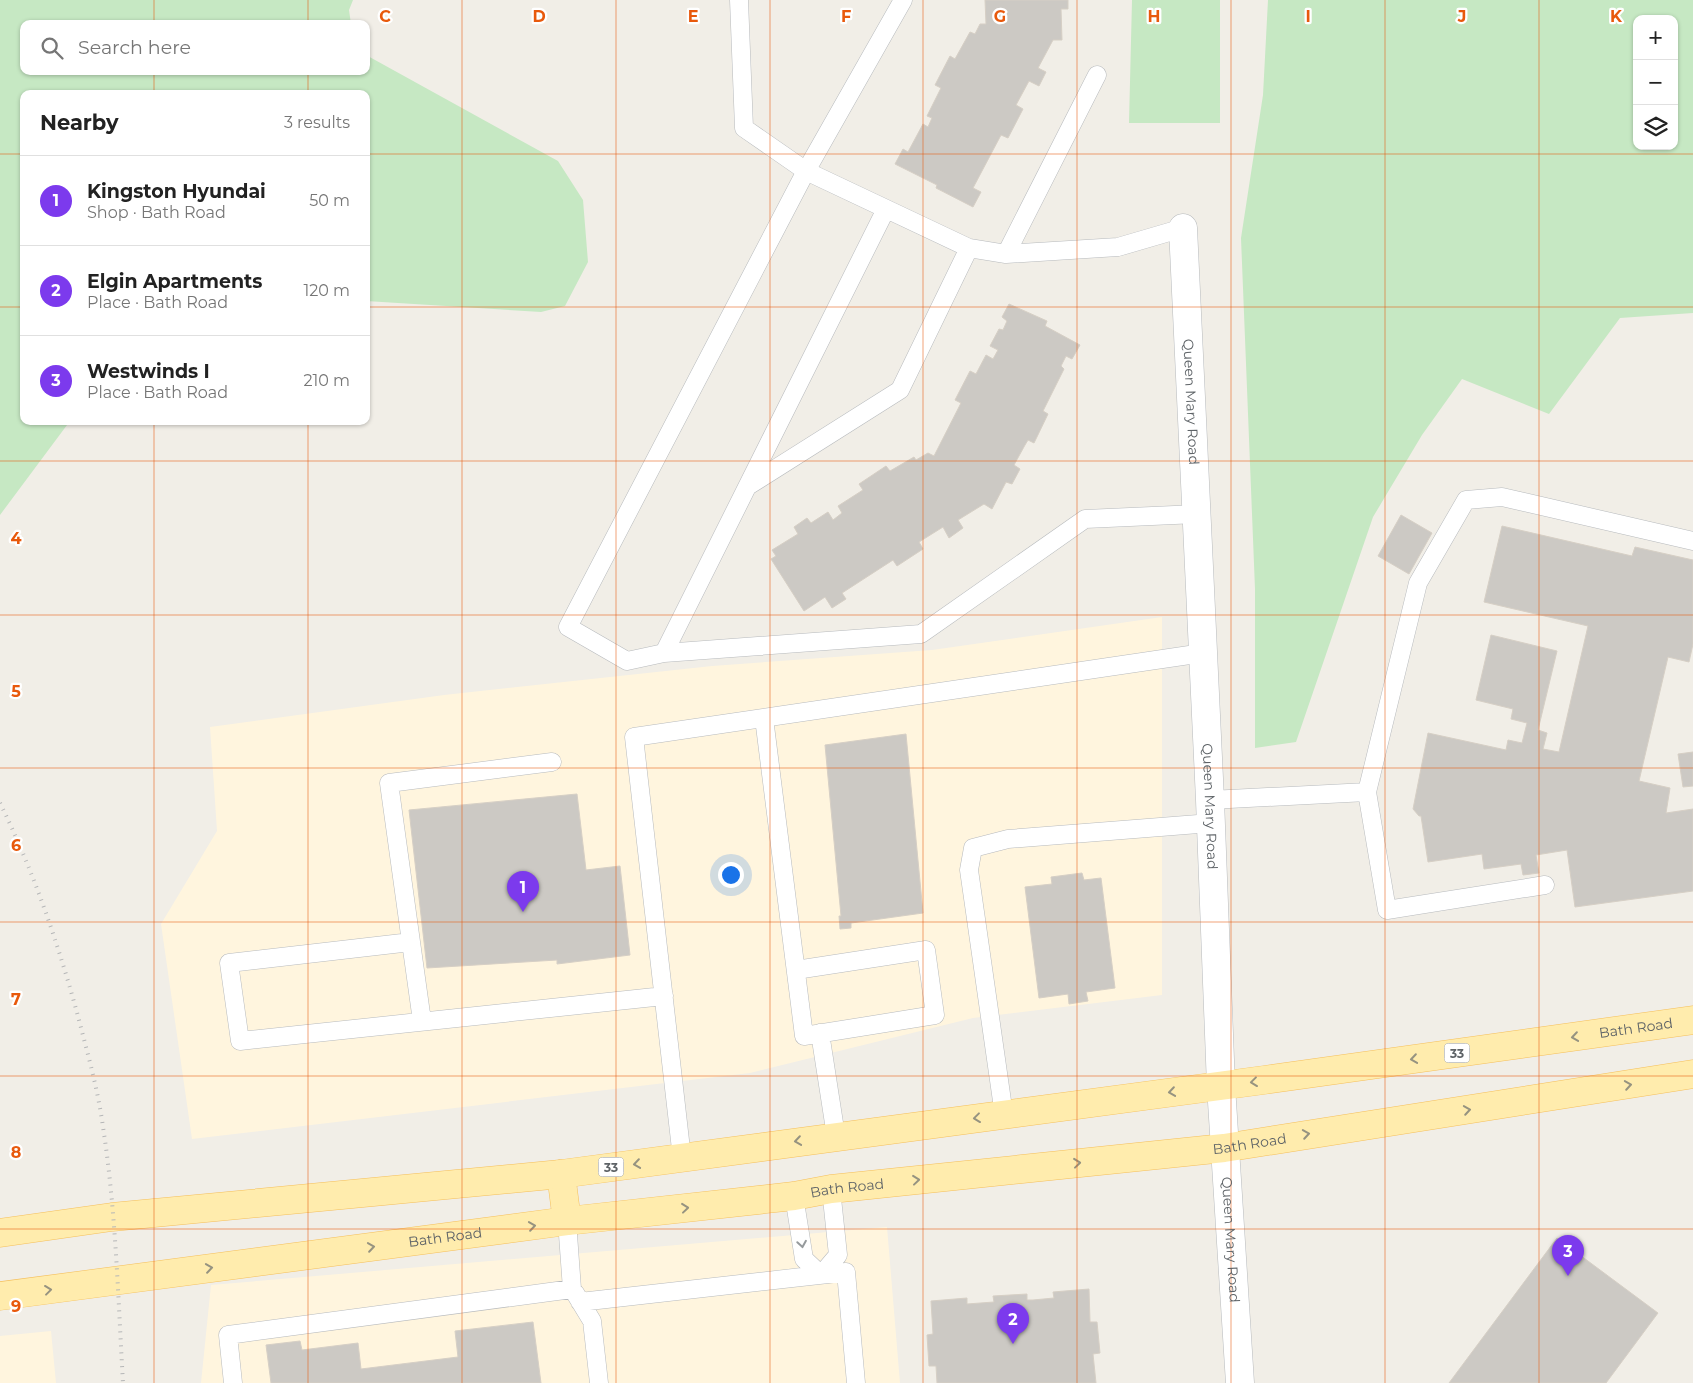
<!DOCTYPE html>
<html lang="en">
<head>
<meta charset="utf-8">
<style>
	body { margin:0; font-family:Montserrat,sans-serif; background:#f2f2f2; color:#222 }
	.controls { position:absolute; right:15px; top:15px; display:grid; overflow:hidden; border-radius:10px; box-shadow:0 1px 4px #0004 }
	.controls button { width:45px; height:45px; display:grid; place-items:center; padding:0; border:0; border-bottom:1px solid #e0e0e0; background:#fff; color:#222; font:25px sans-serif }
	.you { position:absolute; left:730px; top:874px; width:18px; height:18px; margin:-12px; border:4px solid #fff; border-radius:50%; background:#1a73e8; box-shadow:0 0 0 8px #1a73e833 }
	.badge { display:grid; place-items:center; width:32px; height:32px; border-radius:50%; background:#7c3aed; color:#fff; font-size:16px; font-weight:700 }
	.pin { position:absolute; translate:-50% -41px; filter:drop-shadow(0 1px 2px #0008) }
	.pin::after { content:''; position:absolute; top:26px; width:18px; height:15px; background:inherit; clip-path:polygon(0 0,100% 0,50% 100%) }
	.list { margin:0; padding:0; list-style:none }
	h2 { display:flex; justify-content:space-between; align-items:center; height:65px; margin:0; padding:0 20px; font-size:21px }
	h2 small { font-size:16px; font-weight:400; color:#767676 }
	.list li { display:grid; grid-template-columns:32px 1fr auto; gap:15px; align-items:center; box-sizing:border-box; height:90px; padding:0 20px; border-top:1px solid #e0e0e0 }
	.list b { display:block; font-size:19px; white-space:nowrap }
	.list p { margin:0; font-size:16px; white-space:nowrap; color:#767676 }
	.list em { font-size:16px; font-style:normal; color:#767676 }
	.icon { flex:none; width:28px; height:28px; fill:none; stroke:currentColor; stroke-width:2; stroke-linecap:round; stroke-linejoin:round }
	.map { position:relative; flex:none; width:1693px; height:1383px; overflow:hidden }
	.search { position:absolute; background:#fff; box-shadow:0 1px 4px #0004; left:20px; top:20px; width:350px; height:55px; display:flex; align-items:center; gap:12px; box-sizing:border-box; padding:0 18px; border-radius:10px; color:#767676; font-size:19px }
	.panel { position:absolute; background:#fff; box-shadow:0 1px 4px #0004; left:20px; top:90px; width:350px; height:335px; border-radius:10px }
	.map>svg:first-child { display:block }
	.commercial { fill:#fff5de }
	.green { fill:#c6e8c3; fill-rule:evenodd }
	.building { fill:#ccc9c4; stroke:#d6cfc5 }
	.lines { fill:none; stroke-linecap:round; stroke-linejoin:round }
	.service-casing { stroke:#b7babd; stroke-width:19 }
	.minor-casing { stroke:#b7babd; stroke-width:29 }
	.tertiary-casing { stroke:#b7babd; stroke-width:29 }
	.primary-casing { stroke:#f5bf5b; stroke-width:29 }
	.service { stroke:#fff; stroke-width:18 }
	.minor { stroke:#fff; stroke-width:28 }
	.tertiary { stroke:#fff; stroke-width:28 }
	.primary { stroke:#ffecad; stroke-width:28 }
	.rail { stroke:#b5b6b7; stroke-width:4; stroke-dasharray:1 6; stroke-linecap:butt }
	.oneway { stroke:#969380 }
	.oneway2 { stroke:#969a9c }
	.grid { fill:none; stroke:#e8590c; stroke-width:1; stroke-opacity:0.55 }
	.labels { text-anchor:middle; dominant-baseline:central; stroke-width:4.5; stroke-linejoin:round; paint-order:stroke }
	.shield { fill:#fff; stroke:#8e9295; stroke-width:1 }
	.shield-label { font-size:12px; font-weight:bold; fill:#5e6367 }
	.street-label { font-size:14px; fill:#5e6367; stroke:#fff }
	.grid-label { font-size:16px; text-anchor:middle; font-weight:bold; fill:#e8590c; stroke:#fff; stroke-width:4.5; stroke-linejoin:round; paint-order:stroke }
</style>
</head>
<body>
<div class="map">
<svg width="1693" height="1383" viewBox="0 0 1693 1383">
	<rect width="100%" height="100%" fill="#f1eee7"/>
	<path class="commercial" d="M1162,617V995L973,1018L750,1073L192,1139L161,924L217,831L210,727L444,695L712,666L932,650Z
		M887,1227L900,1383H201L211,1285Z
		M51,1331L56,1383H0V1336Z"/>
	<path class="green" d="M0,0H353L349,10L351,24H24V71H366V55L558,161L583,200L588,262L565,306L541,312L366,301V94H24V421H70L0,515Z
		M1132,0H1220V123H1129Z
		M1268,0H1693V313L1620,318L1549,414L1462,379L1422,435L1373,517L1296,742L1255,748V589L1241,238L1263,95ZM1637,19H1674V146H1637Z"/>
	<path class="building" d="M985,0H1068V9H1061L1062,40H1053L1038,68L1046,72L1039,86L1029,81L1016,105L1023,109L1008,138L1001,135L973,188L981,192L973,207L936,188L937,185L895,164L903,149L908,152L923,124L928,127L932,118L927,116L941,88L935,85L950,56L955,59L970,32L975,34L980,24H986Z
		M1009,304L1047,321L1045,326L1080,345L1072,359L1066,356L1061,366L1064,369L1043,411L1048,414L1034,443L1028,440L1025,445L1014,465L1020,469L1012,484L1006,482L992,509L984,504L958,520L963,528L949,538L943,527L919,542L923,549L897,566L893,560L842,593L846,599L832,608L825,597L804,611L771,559L776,556L772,550L798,534L794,527L807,518L811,523L828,512L833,520L842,513L838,506L863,490L859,484L886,466L890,471L914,457L916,460L928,453L934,456L961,403L955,400L970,371L976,374L986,355L993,359L998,350L990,346L999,329L1003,330L1007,321L1002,317Z
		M1401,515L1432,533L1409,574L1378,556Z
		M1502,526L1632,556L1635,547L1693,560V644L1689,662L1668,657L1639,781L1670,788L1666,813L1693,809V891L1575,907L1567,850L1536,855L1539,873L1523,875L1521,864L1484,869L1482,854L1428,862L1421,816H1419L1413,809L1428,733L1506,750L1508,740L1522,743L1527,723L1511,719L1513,709L1476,700L1491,635L1557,651L1538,730L1547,733L1543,749L1559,752L1588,626L1484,602Z
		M906,734L923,913L851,923V928L840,929L839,916H841L825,745Z
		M1693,752V786L1683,787L1678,754Z
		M577,794L586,870L620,866L630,955L557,964V960L427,968L409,810Z
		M1082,873L1084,880L1101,878L1115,988L1086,992L1088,1001L1069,1004L1068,994L1039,998L1025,887L1052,884L1051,877Z
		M1557,1238L1658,1313L1606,1383H1449Z
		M1089,1289L1090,1322H1097L1100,1353L1093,1354L1096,1383H937L936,1366H929L927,1335L933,1334L931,1301L967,1298V1304L994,1302L993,1296L1027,1294V1300H1033L1054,1298L1053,1292Z
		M533,1322L541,1383H271L266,1345L300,1341L302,1350L358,1343L361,1369L458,1357L455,1331Z"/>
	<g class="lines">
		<g class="service-casing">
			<path id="service" d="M739,0L744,128L806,171L969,248L1006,254L1118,247L1183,228
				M903,0L806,171L568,627L627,661L664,653L921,634L1085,519L1197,514
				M1006,254L1097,75
				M748,486L900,390L969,248
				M664,653L886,209
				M764,718L804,1036L935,1015L926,950L796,970
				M1367,792L1418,583L1466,500L1502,497L1693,541
				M1210,800L1367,792L1387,910L1545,885
				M411,942L389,783L552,762
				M422,1021L411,942L229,963L240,1041L664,996
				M820,1033L836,1136
				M1004,1115L969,870L973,848L1008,839L1211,823
				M682,1158L634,737L1203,653
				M794,1196L804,1259L821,1275L838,1255L831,1189
				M575,1293L592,1321L599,1383
				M580,1302L846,1272L856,1383
				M233,1383L228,1335L572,1289L567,1221"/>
		</g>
		<g class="minor-casing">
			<g id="minor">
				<path id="s1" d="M1183,228L1210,800L1221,1086"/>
			</g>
		</g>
		<g class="tertiary-casing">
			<g id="tertiary">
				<path id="s2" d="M1221,1086L1240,1383"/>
			</g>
		</g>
		<g class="primary-casing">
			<g id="primary">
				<path d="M561,1174L567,1221"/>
				<path id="s3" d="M0,1233L112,1217L561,1174L1264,1080L1693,1020"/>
				<path id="s4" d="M0,1296L567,1221L794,1196L831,1189L1224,1148L1693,1074"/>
			</g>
		</g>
		<use href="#service" class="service"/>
		<use href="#minor" class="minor"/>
		<use href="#tertiary" class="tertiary"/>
		<use href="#primary" class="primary"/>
		<path class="rail" d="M0,803C34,872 59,946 79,1020C88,1055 98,1090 103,1127C116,1211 118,1298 123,1383"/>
	</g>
	<defs><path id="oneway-chevron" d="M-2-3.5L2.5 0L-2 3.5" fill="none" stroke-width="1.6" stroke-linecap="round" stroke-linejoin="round" transform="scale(1.25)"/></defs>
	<g class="oneway">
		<use href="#oneway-chevron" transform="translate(1575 1037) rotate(172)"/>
		<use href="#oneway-chevron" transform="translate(1414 1059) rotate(172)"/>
		<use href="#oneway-chevron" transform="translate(1254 1082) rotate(173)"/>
		<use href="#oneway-chevron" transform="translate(1628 1085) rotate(-9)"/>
		<use href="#oneway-chevron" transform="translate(1172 1092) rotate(172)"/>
		<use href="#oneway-chevron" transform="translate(1467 1110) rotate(-9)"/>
		<use href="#oneway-chevron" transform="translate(977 1118) rotate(173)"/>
		<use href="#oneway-chevron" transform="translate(1306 1134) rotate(-9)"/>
		<use href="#oneway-chevron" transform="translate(798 1141) rotate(172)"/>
		<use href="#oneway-chevron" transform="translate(1077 1163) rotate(-6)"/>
		<use href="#oneway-chevron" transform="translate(637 1164) rotate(172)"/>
		<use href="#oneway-chevron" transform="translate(916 1180) rotate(-6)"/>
		<use href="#oneway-chevron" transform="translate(685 1208) rotate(-6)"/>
		<use href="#oneway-chevron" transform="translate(532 1226) rotate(-8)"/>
		<use href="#oneway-chevron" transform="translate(371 1247) rotate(-8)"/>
		<use href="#oneway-chevron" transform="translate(209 1268) rotate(-8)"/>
		<use href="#oneway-chevron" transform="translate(48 1290) rotate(-7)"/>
	</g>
	<use class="oneway2" href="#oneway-chevron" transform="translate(802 1244) rotate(81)"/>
	<path class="grid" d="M154,0V24M308,0V24M462,0V1383M616,0V1383M770,0V1383M923,0V1383M1077,0V1383M1231,0V1383M1385,0V1383M1539,0V1383M154,71V94M308,71V94M0,154H24M366,154H1693M0,307H24M366,307H1693M154,421V1383M308,421V1383M0,461H1693M0,615H1693M0,768H1693M0,922H1693M0,1076H1693M0,1229H1693"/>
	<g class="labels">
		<g class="shield">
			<rect x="1444.5" y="1043.5" width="25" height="19" rx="4"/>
			<rect x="598.5" y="1157.5" width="25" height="19" rx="4"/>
		</g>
		<g class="shield-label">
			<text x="1457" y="1053">33</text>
			<text x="611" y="1167">33</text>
		</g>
		<g class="street-label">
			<text stroke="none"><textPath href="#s1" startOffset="174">Queen Mary Road</textPath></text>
			<text stroke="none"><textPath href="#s1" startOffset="579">Queen Mary Road</textPath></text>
			<text stroke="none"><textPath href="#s3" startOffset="1649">Bath Road</textPath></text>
			<text stroke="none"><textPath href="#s4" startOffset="1259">Bath Road</textPath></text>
			<text stroke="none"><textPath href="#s4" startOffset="854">Bath Road</textPath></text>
			<text stroke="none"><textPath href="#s4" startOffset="449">Bath Road</textPath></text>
			<text stroke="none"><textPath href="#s2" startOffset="154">Queen Mary Road</textPath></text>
		</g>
	</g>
	<g class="grid-label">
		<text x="385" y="22">C</text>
		<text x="539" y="22">D</text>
		<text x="693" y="22">E</text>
		<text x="846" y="22">F</text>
		<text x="1000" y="22">G</text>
		<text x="1154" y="22">H</text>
		<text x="1308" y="22">I</text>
		<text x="1462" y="22">J</text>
		<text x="1616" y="22">K</text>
		<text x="16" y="544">4</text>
		<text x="16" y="697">5</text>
		<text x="16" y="851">6</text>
		<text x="16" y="1005">7</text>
		<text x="16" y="1158">8</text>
		<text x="16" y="1312">9</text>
	</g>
</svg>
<div class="controls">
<button>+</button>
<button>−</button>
<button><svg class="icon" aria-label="layers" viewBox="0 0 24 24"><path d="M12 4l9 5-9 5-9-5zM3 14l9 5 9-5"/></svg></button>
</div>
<div class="you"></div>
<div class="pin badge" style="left:523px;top:912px">1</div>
<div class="pin badge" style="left:1013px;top:1344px">2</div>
<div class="pin badge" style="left:1568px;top:1276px">3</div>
<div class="search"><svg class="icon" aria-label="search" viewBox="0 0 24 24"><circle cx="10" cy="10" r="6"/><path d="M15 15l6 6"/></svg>Search here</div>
<section class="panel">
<h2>Nearby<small>3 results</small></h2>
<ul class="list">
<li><span class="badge">1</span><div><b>Kingston Hyundai</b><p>Shop · Bath Road</p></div><em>50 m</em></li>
<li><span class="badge">2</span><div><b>Elgin Apartments</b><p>Place · Bath Road</p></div><em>120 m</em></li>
<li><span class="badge">3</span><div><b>Westwinds I</b><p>Place · Bath Road</p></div><em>210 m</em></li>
</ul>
</section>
</div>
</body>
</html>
